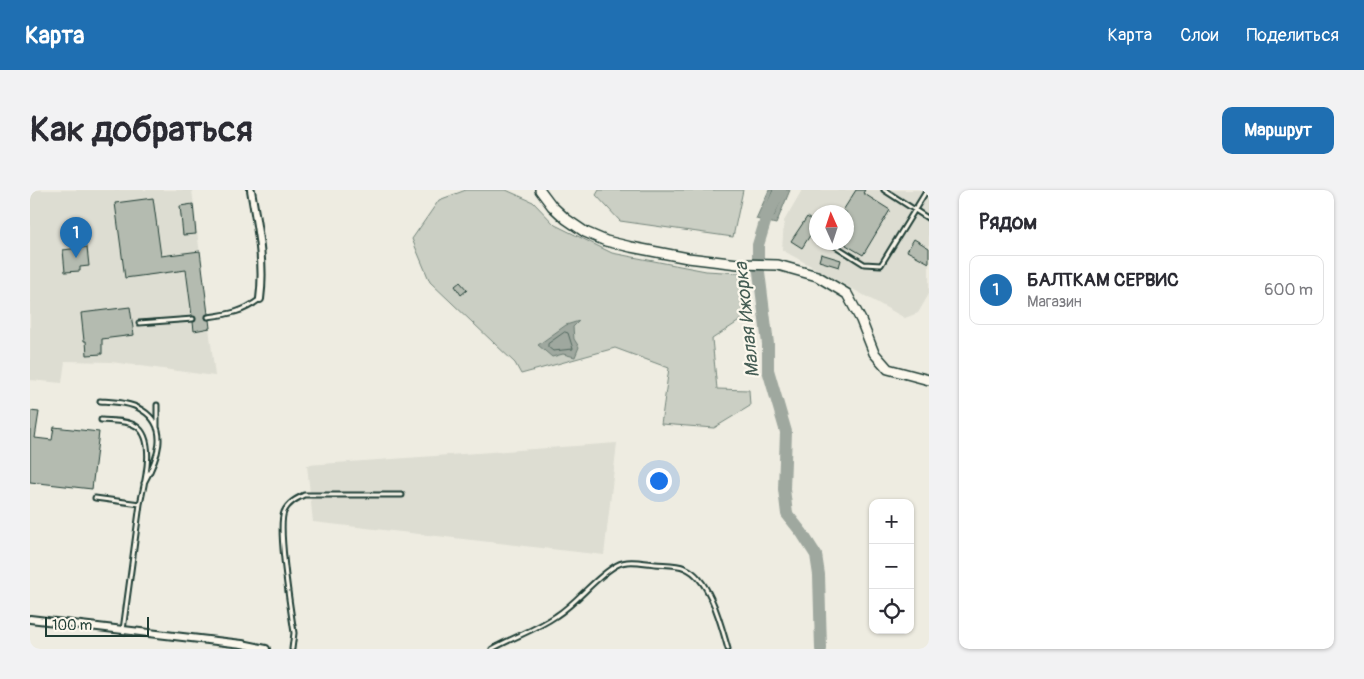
<!DOCTYPE html>
<html lang="ru">
<head>
<meta charset="utf-8">
<style>
	body { margin:0; font-family:Pangolin,sans-serif; background:#f2f2f3; color:#2b2b33 }
	.controls { position:absolute; right:15px; bottom:15px; display:grid; overflow:hidden; border-radius:10px; box-shadow:0 1px 4px #0004 }
	.controls button { width:45px; height:45px; display:grid; place-items:center; padding:0; border:0; border-bottom:1px solid #e1e1e2; background:#fff; color:#2b2b33; font:25px sans-serif }
	.compass { position:absolute; left:779px; top:15px; width:45px; height:45px; border-radius:50%; background:#fff; box-shadow:0 1px 4px #0004; rotate:357deg }
	.scale { position:absolute; left:15px; bottom:12px; width:104px; box-sizing:border-box; padding-left:5px; border:2px solid #1f3d34; border-top:0; font-size:14px; line-height:18px; white-space:nowrap; color:#1f3d34; -webkit-text-stroke:4px #fbf7ec; paint-order:stroke }
	.you { position:absolute; left:628px; top:290px; width:18px; height:18px; margin:-12px; border:4px solid #fff; border-radius:50%; background:#1a73e8; box-shadow:0 0 0 8px #1a73e833 }
	.badge { display:grid; place-items:center; width:32px; height:32px; border-radius:50%; background:#1f6fb2; color:#fff; font-size:16px; font-weight:700 }
	.pin { position:absolute; translate:-50% -41px; filter:drop-shadow(0 1px 2px #0008) }
	.pin::after { content:''; position:absolute; top:26px; width:18px; height:15px; background:inherit; clip-path:polygon(0 0,100% 0,50% 100%) }
	.list { margin:0; padding:0; list-style:none }
	h2 { display:flex; justify-content:space-between; align-items:center; height:65px; margin:0; padding:0 20px; font-size:21px }
	h2 small { font-size:16px; font-weight:400; color:#7c7c81 }
	.list li { display:grid; grid-template-columns:32px 1fr auto; gap:15px; align-items:center; box-sizing:border-box; height:70px; margin:0 10px 10px; padding:0 10px; border:1px solid #e1e1e2; border-radius:10px }
	.list b { display:block; font-size:19px; white-space:nowrap }
	.list p { margin:0; font-size:16px; white-space:nowrap; color:#7c7c81 }
	.list em { font-size:16px; font-style:normal; color:#7c7c81 }
	.icon { flex:none; width:28px; height:28px; fill:none; stroke:currentColor; stroke-width:2; stroke-linecap:round; stroke-linejoin:round }
	.map { position:relative; flex:none; width:899px; height:459px; overflow:hidden; border-radius:10px }
	header { display:flex; align-items:center; gap:30px; box-sizing:border-box; height:70px; padding:0 25px; background:#1f6fb2; color:#fff }
	header strong { font-size:24px }
	nav { display:flex; gap:28px; margin-inline-start:auto; font-size:18px }
	.intro { display:flex; align-items:center; justify-content:space-between; box-sizing:border-box; height:120px; padding:0 30px }
	h1 { margin:0; font-size:35px }
	.button { padding:12px 22px; border-radius:10px; background:#1f6fb2; color:#fff; font-size:18px; font-weight:700 }
	main { display:flex; gap:30px; padding:0 30px }
	aside { flex:1; background:#fff; border-radius:10px; box-shadow:0 1px 4px #0004 }
	.map>svg:first-child { display:block }
	.built { fill:#ddddd2; fill-rule:evenodd }
	.green { fill:#cbcfc4; stroke:#75867c }
	.water { fill:#9fa89f; stroke:#6c7d74 }
	.lines { fill:none; stroke-linecap:round; stroke-linejoin:round }
	.shore { stroke:#52685f; stroke-width:1 }
	.river { stroke:#9fa89f; stroke-width:12 }
	.building { fill:#b4bbb0; stroke:#1f3d34 }
	.lane-casing { stroke:#1f3d34; stroke-width:7 }
	.street-casing { stroke:#1f3d34; stroke-width:10 }
	.secondary-casing { stroke:#1f3d34; stroke-width:12 }
	.lane { stroke:#fbf7ec; stroke-width:3 }
	.street { stroke:#fbf7ec; stroke-width:6 }
	.secondary { stroke:#fbf7ec; stroke-width:9 }
	.labels { text-anchor:middle; dominant-baseline:central; stroke-width:4.5; stroke-linejoin:round; paint-order:stroke }
	.water-label { font-size:19px; font-style:italic; fill:#455d54; stroke:#fbf7ec }
</style>
</head>
<body>
<header>
<strong>Карта</strong>
<nav><a>Карта</a><a>Слои</a><a>Поделиться</a></nav>
</header>
<div class="intro"><h1>Как добраться</h1><a class="button">Маршрут</a></div>
<main>
<div class="map">
<svg width="899" height="459" viewBox="0 0 899 459">
	<rect width="100%" height="100%" fill="#eeece1"/>
	<filter id="ink" filterUnits="userSpaceOnUse"><feTurbulence type="fractalNoise" baseFrequency=".02" numOctaves="2"/><feDisplacementMap in="SourceGraphic" scale="10" xChannelSelector="R" yChannelSelector="G"/><feConvolveMatrix kernelMatrix="1 2 1 2 8 2 1 2 1" color-interpolation-filters="sRGB"/></filter>
	<g filter="url(#ink)">
		<path class="built" d="M0,0H162L185,186L81,172L35,171L32,193L0,190Z
			M772,0H899V104L888,123L875,128L752,60L754,31ZM786,22H816V52H786Z
			M587,253L574,365L283,332L277,275Z"/>
		<path class="green" d="M436,0H476L503,12L525,35L582,63L676,81L710,83L714,128L682,149L687,199L719,200L720,216L684,238L631,234L639,178L585,158L491,184L485,173L400,92L382,49L409,10Z
			M569,0H713L703,47L590,31L566,5Z"/>
		<path class="water" d="M739,0H760L746,34L726,29Z
			M549,131L543,137L544,149L549,157L545,167L533,164L522,167L508,155L536,135Z"/>
		<g class="lines">
			<path class="shore" d="M743,0L734,24L736,26L742,27L744,26L755,0
				M535,142L538,143L543,159L523,161L518,157V154Z"/>
			<path class="river" d="M750,0L736,29L728,55V74L738,154V180L756,242L754,299L757,324L772,343L786,365L789,385L791,459"/>
		</g>
		<path class="building" d="M826,0H835L833,3L860,20L833,65L816,55V22H812Z
			M123,8L131,66L170,61L178,124L175,127L176,129L179,130L180,138L164,141L163,132L166,128L162,126L156,80L95,88L85,13Z
			M163,14L166,44L153,45L150,16Z
			M777,27L786,34V36L772,58L761,51Z
			M884,49L899,58V73L877,61Z
			M57,57L59,76L50,77V81L35,82L33,60Z
			M791,64L811,70L809,77L789,71Z
			M430,92L437,100L431,105L425,96Z
			M100,117L104,145L72,149V164L57,165L56,151H54L51,123Z
			M0,221L9,222L5,248L22,250L24,237L69,242L62,299L0,292Z"/>
		<g class="lines">
			<g class="lane-casing">
				<path id="lane" d="M854,0L899,29
					M799,52L834,74L851,75L897,0
					M178,127C200,124 213,122 230,109
					M109,133L163,129
					M70,211C83,212 100,212 112,220C141,238 127,270 114,293
					M127,215V238
					M71,230C81,231 97,230 106,236C127,249 114,295 110,314
					M65,308L110,314L93,440
					M262,459L264,443C261,421 247,339 254,322C258,313 266,309 274,305H372
					M462,459C483,447 506,440 526,426C548,412 565,387 587,375C598,369 613,373 625,374C634,375 646,374 655,378C680,388 691,435 698,459"/>
			</g>
			<g class="street-casing">
				<path id="street" d="M221,0C227,36 235,72 230,109
					M0,429L212,454L236,459"/>
			</g>
			<g class="secondary-casing">
				<path id="secondary" d="M510,0L522,16L536,29L555,42L576,51L601,57L658,68L708,74L748,75L787,86L817,104L831,130L844,163L858,179L899,190"/>
			</g>
			<use href="#lane" class="lane"/>
			<use href="#street" class="street"/>
			<use href="#secondary" class="secondary"/>
		</g>
	</g>
	<g class="labels">
		<g class="water-label">
			<text transform="translate(717 130) rotate(-96)">Малая Ижорка</text>
		</g>
	</g>
</svg>
<div class="controls">
<button>+</button>
<button>−</button>
<button><svg class="icon" aria-label="locate" viewBox="0 0 24 24"><circle cx="12" cy="12" r="6"/><path d="M12 2v4M12 18v4M2 12h4M18 12h4"/></svg></button>
</div>
<svg class="compass" viewBox="-18 -18 36 36"><path d="M0-13l5 13h-10z" fill="#e53935"/><path d="M0 13l5-13h-10z" fill="#7c7c81"/></svg>
<div class="scale">100 m</div>
<div class="you"></div>
<div class="pin badge" style="left:46px;top:68px">1</div>
</div>
<aside>
<h2>Рядом<small></small></h2>
<ul class="list">
<li><span class="badge">1</span><div><b>БАЛТКАМ СЕРВИС</b><p>Магазин</p></div><em>600 m</em></li>
</ul>
</aside>
</main>
</body>
</html>
